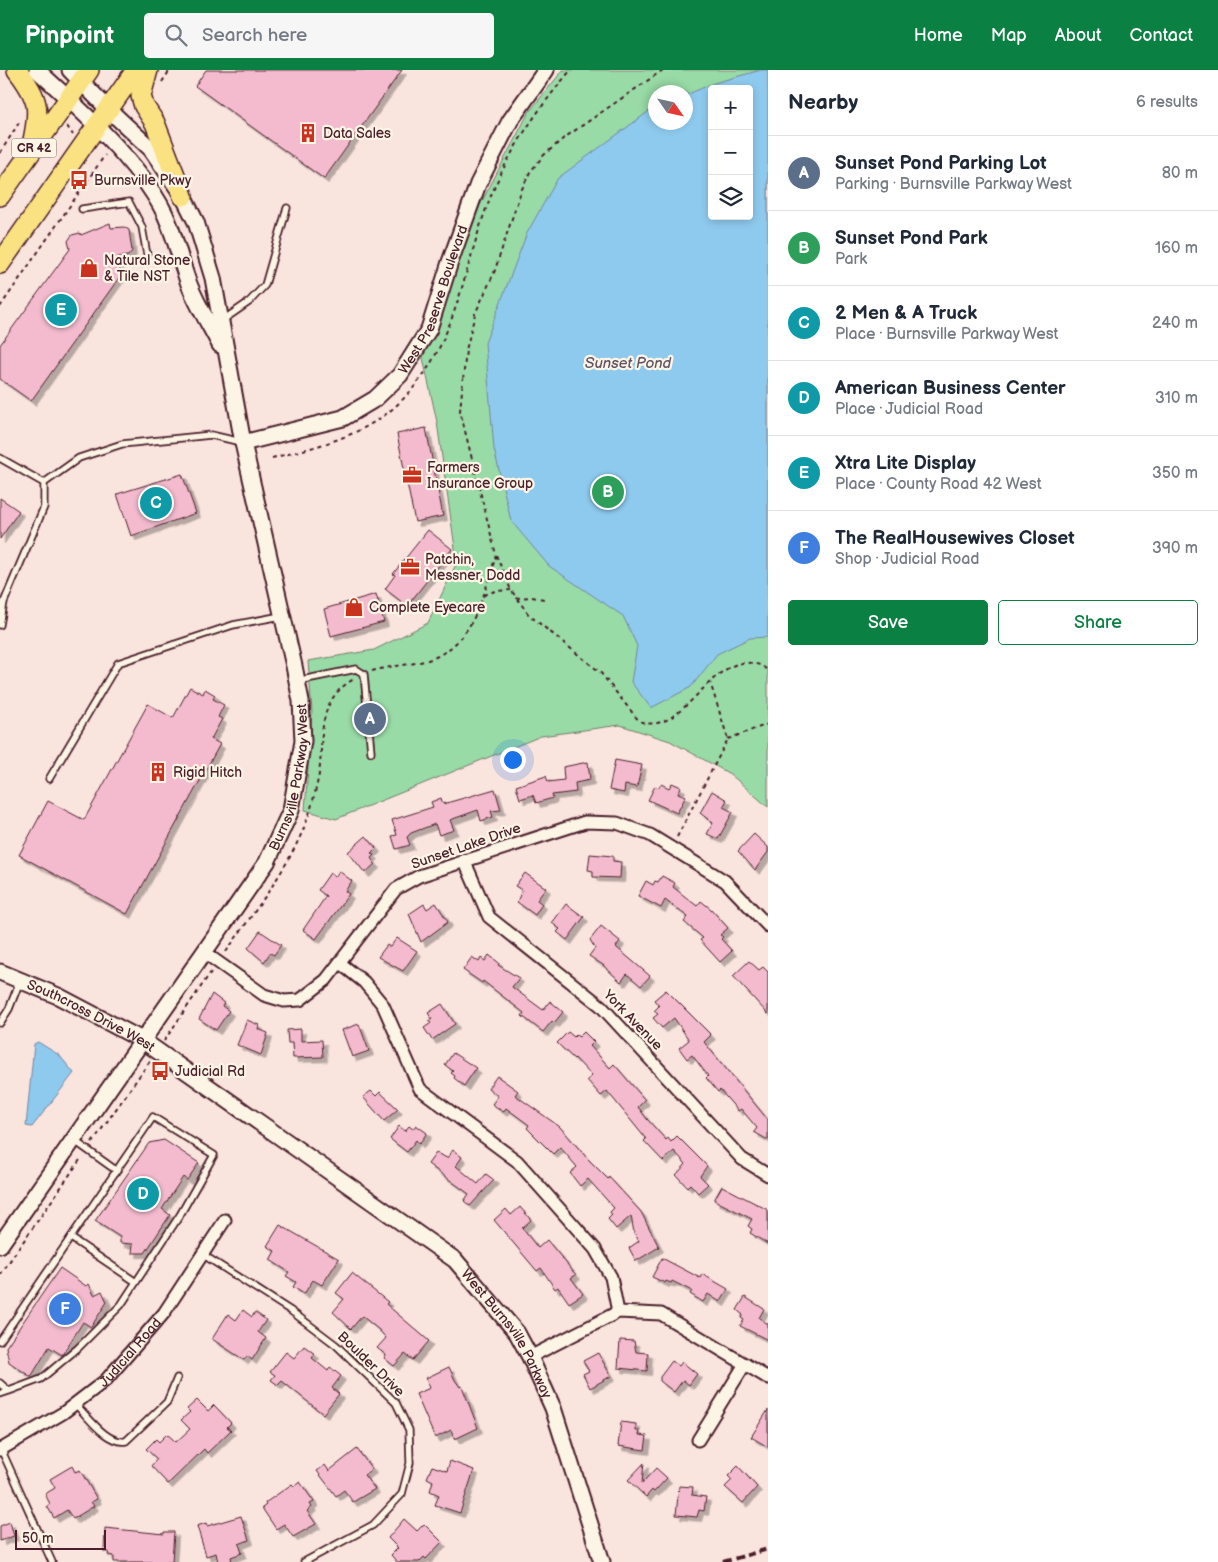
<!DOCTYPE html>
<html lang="en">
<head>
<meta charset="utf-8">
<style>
	body { margin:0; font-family:"Balsamiq Sans",sans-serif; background:#f6f6f7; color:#1f2937 }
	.controls { position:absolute; right:15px; top:15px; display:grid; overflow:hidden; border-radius:5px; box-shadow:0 2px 8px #0003 }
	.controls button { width:45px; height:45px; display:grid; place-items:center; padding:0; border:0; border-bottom:1px solid #e0e1e3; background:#fff; color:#1f2937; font:25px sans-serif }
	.compass { position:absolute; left:648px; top:15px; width:45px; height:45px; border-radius:50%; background:#fff; box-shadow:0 2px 8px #0003; rotate:124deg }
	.scale { position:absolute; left:15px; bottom:12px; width:91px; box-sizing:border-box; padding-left:5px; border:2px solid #4a1f2b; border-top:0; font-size:14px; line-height:18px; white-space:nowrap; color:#4a1f2b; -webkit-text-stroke:4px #fcf5e5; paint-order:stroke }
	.you { position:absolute; left:512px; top:689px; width:18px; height:18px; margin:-12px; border:4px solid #fff; border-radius:50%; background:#1a73e8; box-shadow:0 0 0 8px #1a73e833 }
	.badge { display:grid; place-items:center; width:32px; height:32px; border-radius:50%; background:#0b8043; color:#fff; font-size:16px; font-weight:700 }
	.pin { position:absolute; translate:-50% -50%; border:2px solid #fff; box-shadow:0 1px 5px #0006 }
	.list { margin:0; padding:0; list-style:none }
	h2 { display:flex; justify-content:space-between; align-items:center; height:65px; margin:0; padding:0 20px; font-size:21px }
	h2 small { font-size:16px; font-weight:400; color:#747a83 }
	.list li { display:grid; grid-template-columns:32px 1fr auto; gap:15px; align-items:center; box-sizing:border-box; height:75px; padding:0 20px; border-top:1px solid #e0e1e3 }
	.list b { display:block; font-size:19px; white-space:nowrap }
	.list p { margin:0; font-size:16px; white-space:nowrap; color:#747a83 }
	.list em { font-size:16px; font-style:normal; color:#747a83 }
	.actions { display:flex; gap:10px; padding:15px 20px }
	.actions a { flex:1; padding:11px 0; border:1px solid #0b8043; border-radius:5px; text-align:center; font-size:18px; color:#0b8043 }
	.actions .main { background:#0b8043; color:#fff }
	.icon { flex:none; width:28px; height:28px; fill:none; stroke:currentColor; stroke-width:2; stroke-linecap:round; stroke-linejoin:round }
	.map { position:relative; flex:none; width:768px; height:1492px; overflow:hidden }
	header { display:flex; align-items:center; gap:30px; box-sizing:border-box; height:70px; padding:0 25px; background:#0b8043; color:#fff }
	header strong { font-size:24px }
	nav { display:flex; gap:28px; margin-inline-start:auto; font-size:18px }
	.search { width:350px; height:45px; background:#f6f6f7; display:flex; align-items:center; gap:12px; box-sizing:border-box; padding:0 18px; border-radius:5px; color:#747a83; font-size:19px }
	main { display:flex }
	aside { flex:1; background:#fff }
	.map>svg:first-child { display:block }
	.green { fill:#98dba6; stroke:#717d68; fill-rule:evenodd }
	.water { fill:#8ecaee; stroke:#7386a0; fill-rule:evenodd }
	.building { fill:#f4bbcf; stroke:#4a1f2b; filter:url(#shadow) }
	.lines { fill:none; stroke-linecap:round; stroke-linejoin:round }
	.service-casing { stroke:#4a1f2b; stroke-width:9 }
	.minor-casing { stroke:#4a1f2b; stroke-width:15 }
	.tertiary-casing { stroke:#4a1f2b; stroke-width:19 }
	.trunk-casing { stroke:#4a1f2b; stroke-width:22 }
	.path { stroke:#4a1f2b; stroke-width:2; stroke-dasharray:4 4; stroke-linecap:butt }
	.service { stroke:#fcf5e5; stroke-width:5.5 }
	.minor { stroke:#fcf5e5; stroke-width:11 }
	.tertiary { stroke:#fcf5e5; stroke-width:15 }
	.trunk { stroke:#fae181; stroke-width:19 }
	.rail { stroke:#4a1f2b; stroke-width:4; stroke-dasharray:8 4; stroke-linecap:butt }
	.labels { text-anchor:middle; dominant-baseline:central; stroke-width:4.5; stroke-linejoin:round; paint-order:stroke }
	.shield { fill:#fcf5e5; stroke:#7f5f63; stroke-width:1 }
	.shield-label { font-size:12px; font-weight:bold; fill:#4a1f2b }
	.poi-label { font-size:14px; fill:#4a1f2b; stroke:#fcf5e5; text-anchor:start }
	.street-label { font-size:14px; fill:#4a1f2b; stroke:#fcf5e5 }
	.water-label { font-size:15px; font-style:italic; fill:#5e5266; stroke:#fcf5e5 }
</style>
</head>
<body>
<header>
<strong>Pinpoint</strong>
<div class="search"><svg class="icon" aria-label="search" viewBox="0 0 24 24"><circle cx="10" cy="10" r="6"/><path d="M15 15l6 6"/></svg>Search here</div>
<nav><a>Home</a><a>Map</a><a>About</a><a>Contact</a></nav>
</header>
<main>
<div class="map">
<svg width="768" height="1492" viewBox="0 0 768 1492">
	<defs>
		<filter id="shadow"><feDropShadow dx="4.5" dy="4.5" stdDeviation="0" flood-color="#0004"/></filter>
	</defs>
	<rect width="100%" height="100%" fill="#fae4de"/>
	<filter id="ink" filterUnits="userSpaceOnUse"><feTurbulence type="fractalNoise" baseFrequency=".02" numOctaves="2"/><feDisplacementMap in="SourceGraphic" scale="10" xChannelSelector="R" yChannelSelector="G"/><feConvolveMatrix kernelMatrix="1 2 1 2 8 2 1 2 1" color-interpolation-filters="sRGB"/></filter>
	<g filter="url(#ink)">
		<path class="green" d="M563,0H768V737L730,704L670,671L620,655L541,666L336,749L305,740L312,641L308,591L374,580L428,553L457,492L437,352L423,288L480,135L529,42ZM712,19H749V146H712ZM656,22H686V52H656Z"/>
		<path class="water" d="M761,0H768V567L750,568L717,584L691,617L651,638L631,612L637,576L623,546L549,496L511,451L494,379L485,273L527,163L558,108L652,39L655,37L656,52H686V25L714,13ZM712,19H749V146H712Z
			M38,972L59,985L74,1003L32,1057L26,1056L34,974Z"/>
		<path class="building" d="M206,0H402L324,109L195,16Z
			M110,153L111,158L124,157L129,160L132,181L128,186L118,187L121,205L31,331L0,309V275L70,179L68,171L72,165L80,163L81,165Z
			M426,358L443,446L415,452L397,364Z
			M182,404L196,443L131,466L117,424Z
			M0,428L19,441L0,469Z
			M428,460L452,479L407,536L385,519L395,505L393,504Z
			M376,524L384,552L331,566L324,539Z
			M190,617L203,624L205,619L215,625L213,629L224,635L218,647L222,649L211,669L220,674L127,844L19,785L48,731L84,750L148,634L173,648Z
			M615,690L642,695L637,717L625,715L624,723L609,720Z
			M588,692L590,710L575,713L576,722L552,725L553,728L536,733L533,725L520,729L516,716L546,706L548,712L564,710L563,697Z
			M672,713L681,717L678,723L686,726L677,743L648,730L655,716L658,718L661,714L669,718Z
			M495,719L501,740L491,741L493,747L481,751L478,740L450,750L454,760L439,765L435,754L411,763L407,767L410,775L396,779L392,766L397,765L392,750L433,737L431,732L441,728L443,734Z
			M712,721L727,730L723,737L733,742L718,769L707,764L713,753L700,743Z
			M754,764L768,777V782L755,800L738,781Z
			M366,766L376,778L371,783L374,785L371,788L375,794L365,803L348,782Z
			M590,784L613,786V791L621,792L620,808L593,807V801L588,800Z
			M339,801L352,811L345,821L349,824L316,869L303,860L326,826L318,820L330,803L335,807Z
			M525,803L546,818L537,830L542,834L535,845L517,832L522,820L515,816Z
			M662,806L675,813L673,817L697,836L701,831L711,839L728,858L720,865L723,867L721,869L732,881L720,892L700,870L703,868L684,852L688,847L665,830L661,838L638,826L646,811L653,815L655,811L658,812Z
			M436,833L448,852L421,872L409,844L424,834L427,839Z
			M566,834L584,847L567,870L557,862L560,859L552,853Z
			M601,856L620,871L616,877L650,906L641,916L627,904L621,912L603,895L589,886L595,878L590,870Z
			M260,861L281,875L274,885L270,883L264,892L248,878Z
			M397,868L417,881L403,901L378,887L387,875L390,877Z
			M489,885L499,893L498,895L519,908L512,917L543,940L550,931L563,942L554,953L552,951L543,962L522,946L524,943L483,911L482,913L463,900L472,887L479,892L481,888L485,891Z
			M749,891L759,900L763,897L768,902V944L733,906Z
			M666,920L711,965L704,972L768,1050V1070L754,1062L757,1058L741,1039L738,1041L720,1020L718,1022L706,1008L708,1006L692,985L687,989L679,978L689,970L674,948L662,958L653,948L658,944L654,941L659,936L654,930Z
			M212,924L224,933L222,936L229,941L216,960L199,949Z
			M442,934L455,954L432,970L424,958L431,953L429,951L432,949L428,943Z
			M247,950L259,955L258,959L268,963L261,985L237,975Z
			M359,954L369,981L352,987L342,960Z
			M301,959V971L322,970L323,987L293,988L292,973H288L287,960Z
			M568,962L574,967L576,965L579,967L584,962L594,972L590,976L610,998L614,994L645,1030L638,1037L647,1049L666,1070L668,1068L671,1072L677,1066L707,1096L700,1106L708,1114L698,1123L690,1114L687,1117L676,1105L686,1094L674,1081L663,1091L644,1071L646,1069L607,1021L601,1026L587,1010L592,1006L575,988L574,989L557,973Z
			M453,983L476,998L464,1016L454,1008L455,1006L451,1003L453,1001L445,995Z
			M497,1006L518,1021L515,1025L560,1057L587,1088L608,1109L609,1107L641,1142L659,1177L636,1191L629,1178L639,1171L634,1163L631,1146L616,1159L608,1149L612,1145L610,1142L614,1138L588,1109L580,1116L570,1103L577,1097L560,1077L553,1084L527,1058L529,1055L506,1038L503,1042L492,1034L498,1026L488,1018Z
			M371,1021L376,1026L380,1022L398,1039L384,1051L363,1027Z
			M416,1055L427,1063L419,1074L416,1070L407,1082L390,1069L399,1056L405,1061L409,1056L413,1059Z
			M164,1070L199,1093L187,1110L183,1107L162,1139L170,1145L145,1183H132L133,1174L120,1173V1167L95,1151L149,1073Z
			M453,1080L462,1087L456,1096L478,1114L486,1104L494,1110L470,1136L464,1131L469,1124L428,1094L436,1083L447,1088Z
			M722,1116L768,1140V1174L750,1163L752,1159L748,1156L752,1149L714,1130Z
			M520,1137L531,1150L522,1158L538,1178L547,1170L576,1205L571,1208L583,1224L569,1233L558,1217L555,1219L541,1198L537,1201L494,1150L506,1139L511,1145Z
			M280,1155L339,1189L322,1215L313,1210L304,1224L293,1217L296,1212L286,1206L289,1202L270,1190L275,1181L267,1176Z
			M662,1188L700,1208L702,1204L728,1219L720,1232L708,1224L703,1232L690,1224L692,1221L672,1211L671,1213L666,1211L665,1213L652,1207Z
			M60,1198L86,1216L89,1214L94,1225L102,1221L107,1232L91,1257L83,1252L62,1285L49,1277L31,1307L9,1292L6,1277Z
			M352,1203L388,1232L386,1234L429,1271L413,1290L405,1284L394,1296L384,1288L386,1285L377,1278L386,1268L379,1260L362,1246L351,1259L333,1242L344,1229L336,1223Z
			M745,1227L764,1239L759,1248L768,1254V1270L740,1256L744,1250L741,1248L743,1245L737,1240Z
			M243,1240L252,1247L255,1242L266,1250L258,1262L266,1268L252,1290L247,1286L244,1290L212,1269L228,1244L236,1250Z
			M620,1270L634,1271L636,1282L648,1283L647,1301L618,1298Z
			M304,1276L315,1284L312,1288L328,1301L330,1297L341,1306L332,1318L339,1324L323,1344L282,1311L278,1315L271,1310L275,1305L270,1302L286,1282L294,1288Z
			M598,1283L611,1306L590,1318L583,1304L589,1301L583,1291Z
			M672,1291L679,1296L682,1292L697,1304L689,1315L683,1310L674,1322L660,1311V1307Z
			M449,1297L455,1310L460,1317L462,1316L478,1358L455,1369L451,1360L435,1368L416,1324L430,1318L426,1308Z
			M197,1330L208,1341L214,1335L231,1353L227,1357L231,1360L207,1383L204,1379L168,1414L151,1396L157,1389L146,1379L156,1369L159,1372L167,1364L176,1372L190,1359L181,1350L190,1342L187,1339Z
			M768,1340V1377L751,1367Z
			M621,1352L636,1354V1361H640L639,1365L647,1366L645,1380L618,1376Z
			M357,1379L372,1399L364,1405L375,1419L353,1432L344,1420L336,1426L317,1401L325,1395L329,1401Z
			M450,1391L474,1400L460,1443L435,1435L439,1425L430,1421L433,1411L427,1408L432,1396L447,1401Z
			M644,1393L642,1413L656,1398L667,1408L654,1422L652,1420L646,1427L628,1410Z
			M72,1396L75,1402L80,1400L97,1429L91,1432L94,1436L73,1449L67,1440L54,1448L47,1436L50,1434L45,1424L55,1418L50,1409Z
			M738,1396L757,1417L743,1433L725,1417L732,1410L728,1406Z
			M300,1412L314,1432L310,1434L312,1437L307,1441L316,1454L293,1467L284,1454L276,1459L262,1438L266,1435L265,1433L292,1414L294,1416Z
			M679,1416L693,1417L692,1425L706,1427L704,1441L699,1440L697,1447L676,1445Z
			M241,1446L249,1470L239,1474L242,1483L231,1487L232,1492H218L216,1483L206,1486L197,1456L206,1453L207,1456Z
			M404,1449L417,1461L424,1454L442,1472L426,1489L424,1487L419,1492H397L391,1485L398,1478L388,1468Z
			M10,1452L14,1466L0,1471V1456Z
			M105,1458L164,1464V1462H174L172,1492H114V1486L108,1485L109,1482H104Z"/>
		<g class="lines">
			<g class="service-casing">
				<path id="service" d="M82,139L129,132L142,157L147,185
					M223,250L249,232L265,215L287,138
					M0,388L44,413
					M44,413L79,388L122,374L211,365L241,372
					M0,555L4,532L44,437V413
					M297,611L356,599L364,604L371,682
					M49,709L118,593L233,555L281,546
					M0,953L9,939L20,911
					M75,1071L117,1101
					M71,1168L136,1212
					M202,1184L291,1241L336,1275L396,1333L409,1360L410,1393L402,1424L373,1455L304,1492
					M0,1271L153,1047L214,1085L180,1145L121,1235L78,1278L41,1309L9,1321
					M0,1313L9,1321L0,1324
					M75,1334C89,1347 106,1374 126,1371L167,1332L177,1308
					M1,1379L52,1492"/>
			</g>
			<g class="minor-casing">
				<g id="minor">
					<path d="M464,790L489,847L601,936L742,1089L768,1105"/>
					<path d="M205,883L264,925L284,931L300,930L326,910L396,819L419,806L585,752L617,753L650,765L725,811L768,856"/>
					<path d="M340,893L364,912L383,935L420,1019L517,1091L595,1179L611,1207L618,1242"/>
					<path d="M530,1287L618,1242L661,1244L768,1308"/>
					<path d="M698,1370L745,1294"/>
					<path id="s1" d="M0,1380L63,1343L106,1310L164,1243L225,1150"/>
				</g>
			</g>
			<g class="tertiary-casing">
				<g id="tertiary">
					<path d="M37,0C78,37 140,93 164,142C175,165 180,190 189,214C197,235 210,255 220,275"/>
					<path id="s2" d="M243,373L343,348L375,329L400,305L429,259L450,192L478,114L510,51L546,0"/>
					<path id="s3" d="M0,902L58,926L142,970L455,1190L517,1263L530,1287L553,1338L602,1492"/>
					<path id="s4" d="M0,1175L267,792L291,740L303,671L301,631L294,596L243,373L213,208L196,152L183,126L151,79L108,39L70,0"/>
				</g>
			</g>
			<g class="trunk-casing">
				<path id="trunk" d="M17,0C40,30 40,39 32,75
					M148,0L141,26L144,36L155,53L183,126
					M0,126L89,0
					M0,194L136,0"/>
			</g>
			<path class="path" d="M663,0L564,68L544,85L530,102L521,121L494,203L475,244L466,280L460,341L496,485L511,520L529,545L600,602L639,651C682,669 709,587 751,593C758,594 764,596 768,601
				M162,12L170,0
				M67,56L73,65
				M0,83L20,51
				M0,237L105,85
				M272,388C316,377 365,366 399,333C461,275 463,187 496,114C515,72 541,35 571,0
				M484,525L495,521L511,520
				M516,528L532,527L544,529
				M372,601C390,596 410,595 428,590C473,575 484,525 496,485
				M728,669L768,654
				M677,767L728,669L710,612
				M226,882C257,837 295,791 311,738C314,727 317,715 319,704C324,668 315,631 354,609
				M164,971L211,902
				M92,1073L150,991
				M0,1205L82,1087"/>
			<use href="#service" class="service"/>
			<use href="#minor" class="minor"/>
			<use href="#tertiary" class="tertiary"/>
			<use href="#trunk" class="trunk"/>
			<path class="rail" d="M723,1492L768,1479"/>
		</g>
	</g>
	<defs>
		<g id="building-bare" transform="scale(1.5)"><path d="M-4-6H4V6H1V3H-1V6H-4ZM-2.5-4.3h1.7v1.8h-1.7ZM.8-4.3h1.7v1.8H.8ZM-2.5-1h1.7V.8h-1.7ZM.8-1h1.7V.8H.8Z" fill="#c8321e" stroke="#fcf5e5" stroke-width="2.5" paint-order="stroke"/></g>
		<g id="bus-bare" transform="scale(1.5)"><path d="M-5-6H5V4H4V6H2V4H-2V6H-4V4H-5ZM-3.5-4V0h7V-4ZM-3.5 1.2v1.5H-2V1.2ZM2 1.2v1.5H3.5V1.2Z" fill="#c8321e" stroke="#fcf5e5" stroke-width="2.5" paint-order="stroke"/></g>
		<g id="shop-bare" transform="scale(1.5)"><path d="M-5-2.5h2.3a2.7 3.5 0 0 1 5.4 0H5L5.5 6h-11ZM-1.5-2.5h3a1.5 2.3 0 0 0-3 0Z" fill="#c8321e" stroke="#fcf5e5" stroke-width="2.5" paint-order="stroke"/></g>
		<g id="office-bare" transform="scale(1.5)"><path d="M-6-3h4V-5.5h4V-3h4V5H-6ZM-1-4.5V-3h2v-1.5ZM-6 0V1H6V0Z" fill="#c8321e" stroke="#fcf5e5" stroke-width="2.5" paint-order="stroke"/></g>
	</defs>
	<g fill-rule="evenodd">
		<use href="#building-bare" x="308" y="63"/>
		<use href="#bus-bare" x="79" y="110"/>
		<use href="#shop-bare" x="89" y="198"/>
		<use href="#office-bare" x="412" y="405"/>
		<use href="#office-bare" x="410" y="497"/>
		<use href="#shop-bare" x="354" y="537"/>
		<use href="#building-bare" x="158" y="702"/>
		<use href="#bus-bare" x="160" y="1001"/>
	</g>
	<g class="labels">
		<rect class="shield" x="11.5" y="68.5" width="45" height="19" rx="4"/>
		<g class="shield-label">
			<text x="34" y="78">CR 42</text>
		</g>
		<g class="poi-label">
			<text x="323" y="63">Data Sales</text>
			<text x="94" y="110">Burnsville Pkwy</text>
			<text x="104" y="190">Natural Stone<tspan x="104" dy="16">&amp; Tile NST</tspan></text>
			<text x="427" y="397">Farmers<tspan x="427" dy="16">Insurance Group</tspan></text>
			<text x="425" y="489">Patchin,<tspan x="425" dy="16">Messner, Dodd</tspan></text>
			<text x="369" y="537">Complete Eyecare</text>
			<text x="173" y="702">Rigid Hitch</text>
			<text x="175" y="1001">Judicial Rd</text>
		</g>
		<g class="street-label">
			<text stroke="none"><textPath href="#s2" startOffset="258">West Preserve Boulevard</textPath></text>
			<text stroke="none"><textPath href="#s4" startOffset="556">Burnsville Parkway West</textPath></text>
			<text transform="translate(466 776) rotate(-19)">Sunset Lake Drive</text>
			<text stroke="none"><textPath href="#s3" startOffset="101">Southcross Drive West</textPath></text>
			<text transform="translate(633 950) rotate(46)">York Avenue</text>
			<text stroke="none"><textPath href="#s3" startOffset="631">West Burnsville Parkway</textPath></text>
			<text stroke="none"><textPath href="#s1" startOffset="164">Judicial Road</textPath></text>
			<text transform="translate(371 1294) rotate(44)">Boulder Drive</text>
		</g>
		<g class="water-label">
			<text x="628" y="293">Sunset Pond</text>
		</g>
	</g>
</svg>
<div class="controls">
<button>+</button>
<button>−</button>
<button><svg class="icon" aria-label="layers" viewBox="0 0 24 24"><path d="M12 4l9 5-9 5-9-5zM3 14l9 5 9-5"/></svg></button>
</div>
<svg class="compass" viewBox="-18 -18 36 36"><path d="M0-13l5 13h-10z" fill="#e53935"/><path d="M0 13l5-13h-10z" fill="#747a83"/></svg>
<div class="scale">50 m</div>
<div class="you"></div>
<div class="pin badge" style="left:370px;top:649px;background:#5c6f8a">A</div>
<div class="pin badge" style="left:608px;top:422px;background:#2e9e5b">B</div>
<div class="pin badge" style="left:156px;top:433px;background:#0f9aa8">C</div>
<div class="pin badge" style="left:143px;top:1124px;background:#0f9aa8">D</div>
<div class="pin badge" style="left:61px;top:240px;background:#0f9aa8">E</div>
<div class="pin badge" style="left:65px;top:1239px;background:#3f7fe0">F</div>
</div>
<aside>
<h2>Nearby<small>6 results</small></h2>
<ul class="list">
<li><span class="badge" style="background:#5c6f8a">A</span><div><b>Sunset Pond Parking Lot</b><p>Parking · Burnsville Parkway West</p></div><em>80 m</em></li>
<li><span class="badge" style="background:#2e9e5b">B</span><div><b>Sunset Pond Park</b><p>Park</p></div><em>160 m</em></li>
<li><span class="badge" style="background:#0f9aa8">C</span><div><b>2 Men &amp; A Truck</b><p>Place · Burnsville Parkway West</p></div><em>240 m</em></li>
<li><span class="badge" style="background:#0f9aa8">D</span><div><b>American Business Center</b><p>Place · Judicial Road</p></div><em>310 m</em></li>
<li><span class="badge" style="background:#0f9aa8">E</span><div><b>Xtra Lite Display</b><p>Place · County Road 42 West</p></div><em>350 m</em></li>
<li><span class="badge" style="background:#3f7fe0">F</span><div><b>The RealHousewives Closet</b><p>Shop · Judicial Road</p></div><em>390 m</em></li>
</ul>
<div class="actions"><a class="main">Save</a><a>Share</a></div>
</aside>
</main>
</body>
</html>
